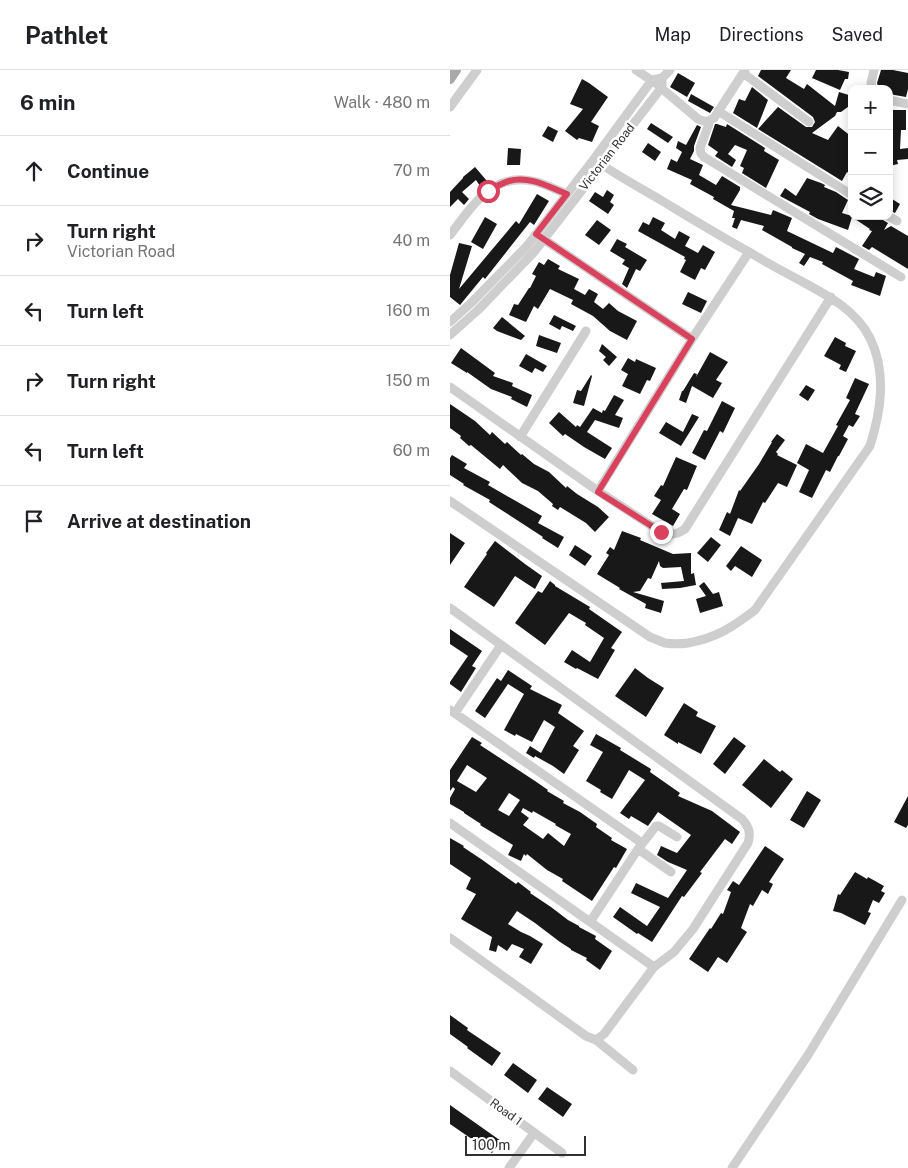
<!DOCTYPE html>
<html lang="en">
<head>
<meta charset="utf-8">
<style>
	body { margin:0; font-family:"Public Sans",sans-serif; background:#f2f2f2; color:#202124 }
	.controls { position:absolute; right:15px; top:15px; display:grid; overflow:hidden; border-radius:10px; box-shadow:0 2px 12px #0003 }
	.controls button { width:45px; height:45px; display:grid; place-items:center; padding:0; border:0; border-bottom:1px solid #e0e0e0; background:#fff; color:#202124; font:25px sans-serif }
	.scale { position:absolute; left:15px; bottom:12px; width:121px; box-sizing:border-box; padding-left:5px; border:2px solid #313131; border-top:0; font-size:14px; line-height:18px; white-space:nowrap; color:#313131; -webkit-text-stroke:4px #fff; paint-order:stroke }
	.stop { position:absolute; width:15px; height:15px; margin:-11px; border:4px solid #da415c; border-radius:50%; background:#fff }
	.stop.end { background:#da415c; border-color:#fff; box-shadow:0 1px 5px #0008 }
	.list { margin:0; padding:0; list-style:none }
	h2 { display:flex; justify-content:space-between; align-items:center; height:65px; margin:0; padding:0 20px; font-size:21px }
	h2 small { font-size:16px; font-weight:400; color:#757577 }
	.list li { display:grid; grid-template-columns:32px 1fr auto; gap:15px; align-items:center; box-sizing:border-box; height:70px; padding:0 20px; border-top:1px solid #e0e0e0 }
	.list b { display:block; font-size:19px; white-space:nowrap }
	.list p { margin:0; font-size:16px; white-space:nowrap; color:#757577 }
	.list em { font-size:16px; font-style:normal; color:#757577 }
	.icon { flex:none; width:28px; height:28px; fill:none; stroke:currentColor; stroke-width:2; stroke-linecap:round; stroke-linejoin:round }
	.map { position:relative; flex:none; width:458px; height:1098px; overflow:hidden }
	header { display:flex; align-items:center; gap:30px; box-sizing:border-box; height:70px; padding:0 25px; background:#fff; border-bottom:1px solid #e0e0e0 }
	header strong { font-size:24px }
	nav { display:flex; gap:28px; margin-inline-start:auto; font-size:18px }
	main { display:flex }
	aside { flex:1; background:#fff }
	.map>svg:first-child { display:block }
	.building { fill:#181818; fill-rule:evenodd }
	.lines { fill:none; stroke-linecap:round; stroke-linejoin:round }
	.minor { stroke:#cecece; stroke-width:9 }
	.major { stroke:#a9a9a9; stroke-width:10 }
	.route { stroke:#da415c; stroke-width:6 }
	.labels { text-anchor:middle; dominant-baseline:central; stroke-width:5; stroke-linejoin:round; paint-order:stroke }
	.street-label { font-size:12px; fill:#313131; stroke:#fff }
</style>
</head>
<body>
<header>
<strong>Pathlet</strong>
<nav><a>Map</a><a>Directions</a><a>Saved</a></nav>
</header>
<main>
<aside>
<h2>6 min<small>Walk · 480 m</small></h2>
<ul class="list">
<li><svg class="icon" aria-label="ahead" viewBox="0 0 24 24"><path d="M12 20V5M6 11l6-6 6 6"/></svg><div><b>Continue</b></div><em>70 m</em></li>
<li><svg class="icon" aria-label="right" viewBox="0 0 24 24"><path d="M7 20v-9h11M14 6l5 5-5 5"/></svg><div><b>Turn right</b><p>Victorian Road</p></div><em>40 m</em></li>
<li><svg class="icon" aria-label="left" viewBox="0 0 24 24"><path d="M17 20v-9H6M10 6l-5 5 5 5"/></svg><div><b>Turn left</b></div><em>160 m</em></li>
<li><svg class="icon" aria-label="right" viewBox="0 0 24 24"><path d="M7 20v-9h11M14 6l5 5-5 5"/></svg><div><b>Turn right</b></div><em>150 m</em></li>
<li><svg class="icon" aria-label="left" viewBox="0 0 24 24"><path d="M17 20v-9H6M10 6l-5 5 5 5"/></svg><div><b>Turn left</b></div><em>60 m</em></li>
<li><svg class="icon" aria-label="arrive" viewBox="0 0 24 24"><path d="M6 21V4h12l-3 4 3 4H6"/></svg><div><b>Arrive at destination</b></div></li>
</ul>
</aside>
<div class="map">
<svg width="458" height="1098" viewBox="0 0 458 1098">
	<rect width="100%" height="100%" fill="#fff"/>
	<path class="building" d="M311,0H341L336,8L354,19L357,14L385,36L389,22L402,26V34L391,42H387L385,46L362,63L378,70L388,56L402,67V105L397,102L392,111L308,59L328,37L356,57H362L365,52L363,47L308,6Z
		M366,0H388L399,2L398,9H395L390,20L362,8Z
		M431,0H443L458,3V19L456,27L439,24V19H429L427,13Z
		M228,3L245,13L237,27L220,17Z
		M132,9L139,13L158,27L141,52L149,56L142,72L129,68L127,70L115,61L133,39L120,34Z
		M302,17L318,30L307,58L283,43L289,29L295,31Z
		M241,24L264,37L260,43L238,31Z
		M441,40H456V60H451L450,79L458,78V89L447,90L448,94L439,96V54H441Z
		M201,53L223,67L218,73L197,59Z
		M265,54H267L276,57L277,54L315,78L314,81L329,90L316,118L292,103L294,98L290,96L297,80L285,75L278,84L286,90L282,97L265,86L268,82L258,75Z
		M247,55L251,57L244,76V81L240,89L253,95L249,105L266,115L272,106L290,117V120L281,135L321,145L323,140L342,148L337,161L383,183L386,177L409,189L404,199L424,207L426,202L436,206L430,226L401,215L403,211L372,194L373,192L360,187L354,196L349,193L355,184L342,178V177L312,160L314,156L291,150L287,159L282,157L285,148H282L284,141L263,129L264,127L240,114L242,110L217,99L221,89L227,92L232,82L226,78L228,71L236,75Z
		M98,56L108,61L103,72L92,66Z
		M198,73L211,82L205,91L192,82Z
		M58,78L71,79L70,95H57Z
		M25,97L37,111L30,116L26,110L12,122L19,129L14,135L8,129L0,137V122L13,108V107Z
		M357,108L371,113L375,115L374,117L386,122L398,130L392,143L402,146H432L433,150L438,153L434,160L441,156L458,166V199L422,177L419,180L412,176L422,161L419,160L420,159L402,147L398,160L368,149L359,144L360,142L330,126L335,118L346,126Z
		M157,120L164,125L160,132L164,135L158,144L139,131L145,122L153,127Z
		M87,124L99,131L84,155L80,152L35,209L33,207L10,235L0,227V205L9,173L22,176L9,219L66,151L69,154Z
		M439,127L450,134L445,143L439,140Z
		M35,147L47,154L33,179L21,172Z
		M203,147L215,153L211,160L225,169L229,161L240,167L235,176L248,183L253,175L265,182L255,200L251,198L245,210L230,202L236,190L234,189L235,187L188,161L193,152L199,155Z
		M147,150L161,160L149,175L135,165Z
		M167,169L177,174L175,177L197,190L190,201L186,199L177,218L172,214L179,198L172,194L175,190L160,181Z
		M98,189L110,196L108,199L129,209L124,219L135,225L139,219L148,224L144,232L153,239L159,233L168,241L187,251L177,270L160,261L143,246L121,234L123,230L100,219L88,239L84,236L76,252L59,245L64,234L68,235L79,218H80L86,206L82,204L89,192L94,195Z
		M238,222L257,231L251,243L232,234Z
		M104,245L126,256L123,261L112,256L110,260L99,254Z
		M52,247L75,266L71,270L47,261L43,258Z
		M89,265L111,273L107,283L86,276Z
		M385,267L396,273L395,276L406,281L396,302L389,299L391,295L374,286Z
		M152,274L167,287L159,296L153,290L156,287L149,281Z
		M11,278L45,303L43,306L63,313L62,316L82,325L77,337L61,329L62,327L41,319L17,302V303L1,293Z
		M260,282L278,292L266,310L272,313L263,328L242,316L236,333L229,330L232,321H233L244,303L247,304L246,307Z
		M76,284L97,296L93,302L85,298L82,303L69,296Z
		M178,288L185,292L186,289L206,298L200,311L197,310L190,324L172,316L178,304L171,300Z
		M141,305L142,306L134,336L123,333L127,320L131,321Z
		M405,308L419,314L405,344L410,346L403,357L399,355L393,366L398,369L389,386H388L380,402L376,400L362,428L349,422L359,400L347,393L356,374L373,383L388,356L386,355L400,330L396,328Z
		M356,315L365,320L358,331L349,325Z
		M164,325L174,330L165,345L173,348L169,358L145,350L137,362L162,378L155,389L134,377L115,364L113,366L99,353L109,342L126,357L127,355L130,357L143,338L152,343L153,340L155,341Z
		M272,331L285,338L273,363L270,361L255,390L242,383L254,360L257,361Z
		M0,334L25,351L40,365L42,362L55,374L57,372L71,385L72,384L84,394L99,402L116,418L117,416L127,424L148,437L159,447L145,462L136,453L110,437L108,440L102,436L103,434L88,421L72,413L53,395L50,399L21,375L19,376L10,368L11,366L0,358Z
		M242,344L249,347L231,376L209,363L216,352L233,362Z
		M327,364L335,370L326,382L328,384L327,385L347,395L337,417L328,413L315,433L313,432L302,454L288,448L280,466L269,460L277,442L280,444L289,420L290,421L309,394L322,372H321Z
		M2,385L17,394L14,398L40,412L38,415L92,446L88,453L114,467L108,478L92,468L93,467L39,432L40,430L13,415L14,414L0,405V388Z
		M226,387L247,396L237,420L234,419L222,439L230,444L223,456L202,444L211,430L204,426L211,415L213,416Z
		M172,461L191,468L190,470L223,484L241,483V504L244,503L246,515L230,518L212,519L211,513L234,511L231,497L213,498L210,496L209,491L201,509L198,508L190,521L183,522L214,531L211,543L195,538L196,534L169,519L170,518L147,504L159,485L156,483L160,477L164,480Z
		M0,463L15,473L0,495Z
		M261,467L271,475L258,492L247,483Z
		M45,471L75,494L92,506L85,519L65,506L44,537L14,517L37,484L36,483Z
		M125,475L142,486L135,496L119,485Z
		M291,476L312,490L302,507L285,496L281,501L276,496Z
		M100,511L105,515V516L140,537L139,539L172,562L161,578L165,580L148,609L127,598L126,599L114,592L122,580L140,592L154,568L135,555L136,553L119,543L95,575L65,553L88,521L92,523Z
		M254,512L263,524L269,522L273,536L250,543L246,529L256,526L249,516Z
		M0,559L32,581L22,596L26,598L11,622L0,614V612L18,586L0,574Z
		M185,598L198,608L214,618L196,647L165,626Z
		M58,600L82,616L80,619L112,635L108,643L134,661L123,676L129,680L114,704L103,696L85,686L84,688L76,683L80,676L91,683L105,657L94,650L82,672L66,664L65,666L54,660L74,624L58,614L35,648L25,641L47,608L51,611Z
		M234,633L248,642L246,646L266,656L251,684L228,672V674L214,665Z
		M146,664L171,678L170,680L201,699L200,702L230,723L228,726L262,741L290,762L282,774L275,769L250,802L252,803L234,827L232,826L202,872L188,863L187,864L163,847L170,837L197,856L210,837L181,823L186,813L218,828L237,800L218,792L207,785L211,776L227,783L241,765L208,742L198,756L181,746L179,749L170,743L195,710L179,700L162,729L150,722L151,720L136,711L153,682L140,675Z
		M22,667L32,673L30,675L85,711L98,720L97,721L114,731L113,733L130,742L147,754L146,757L162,768L161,770L177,779L166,798L164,797L142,831L112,811L113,809L97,800L77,784L76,786L74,784L71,791L58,785L63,775L30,755L31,754L14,743V742L0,734V728L5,719L3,717L0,721V700ZM17,695L37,708L26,722L7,711ZM59,723L70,730L59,746L48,740ZM73,738L82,743L83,741L106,754L105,755L121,764L114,776L98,763L93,769L73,755L79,748L71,742Z
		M284,667L296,676L275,704L263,694Z
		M314,689L330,702L332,700L343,709L321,738L292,715Z
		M357,721L371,730L354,758L340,750Z
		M458,726V755L456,758L444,752Z
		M0,768L14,776L13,777L31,789L66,814L68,812L81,822L80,823L101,837L118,850L129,856V857L146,866L145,869L162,881L150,900L136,890L137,888L121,880V879L110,872L85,853L67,841L58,854L71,862L80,866L93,874L81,894L69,887L74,879L62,874L57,881L48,875L46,882L39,880L42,867L11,849L26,824L16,819L21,808L0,794Z
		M315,776L334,789L319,812L323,814L318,824L312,820L303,836L300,834L291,858L297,862L277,893L268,887L258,902L239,889L260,858L261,859L271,843L273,844L281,822L277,820L283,811L289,815Z
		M405,802L417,809L418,807L434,816L431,821L435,823L429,833L423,830L418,842L421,843L415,855L391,843L383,841L388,824L390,825Z
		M0,945L18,958L17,960L51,983L42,996L17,978L18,977L0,964Z
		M63,993L87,1010L78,1023L54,1005Z
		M97,1017L122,1034L113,1047L88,1029Z
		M0,1035L51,1071L42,1083L0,1054Z"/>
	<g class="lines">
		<path class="minor" d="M186,0L207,14L216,22L248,49C254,52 258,52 264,48L295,0
			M293,3L359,52
			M423,19L421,13L424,0
			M439,30L458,34
			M0,37L27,0
			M268,41L402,125
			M260,51L250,78L251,83L254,87L451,207
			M438,146L447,151
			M0,165C23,135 44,100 87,112C97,115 107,120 117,124
			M89,166L242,269
			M0,252L21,233L77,176L144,89L202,10L212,8L220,0
			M0,265L28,240L84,182L212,17V8
			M0,317L148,421L211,462C221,465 226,465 235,459L381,227
			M70,367L136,261
			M148,421L242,269L299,182
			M0,431L200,567C205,569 210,571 215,573C222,574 231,574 238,573C266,568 283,557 305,540L420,376C431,341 437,303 420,268C406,240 377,225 351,211C334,202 317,193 301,183C270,166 239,147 209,129C187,116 164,104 144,89
			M0,538L292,749C299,757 301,763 298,773L243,859L224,882L204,897L154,964L146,970L136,966L0,868
			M0,640L192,773
			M5,643L51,575
			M0,753L204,897
			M188,779L221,802
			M140,852L188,779L206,756H209L227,767
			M146,970L183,1000
			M0,1001L112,1083
			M59,1098L84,1063
			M282,1098L358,985L452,830"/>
		<path class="major" d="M0,9L6,0"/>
	</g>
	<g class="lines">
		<path class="route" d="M38,121C45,117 52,113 59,111C79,105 99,117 117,124L86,164L242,269L148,422L211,462"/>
	</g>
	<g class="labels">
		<g class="street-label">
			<text transform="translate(157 87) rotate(-52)">Victorian Road</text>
			<text transform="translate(56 1042) rotate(36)">Road 1</text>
		</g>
	</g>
</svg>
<div class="controls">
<button>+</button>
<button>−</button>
<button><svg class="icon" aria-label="layers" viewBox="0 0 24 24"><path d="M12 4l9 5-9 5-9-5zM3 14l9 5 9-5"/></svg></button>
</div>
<div class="scale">100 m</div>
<div class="stop" style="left:38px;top:121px"></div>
<div class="stop end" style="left:211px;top:462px"></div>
</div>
</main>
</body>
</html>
